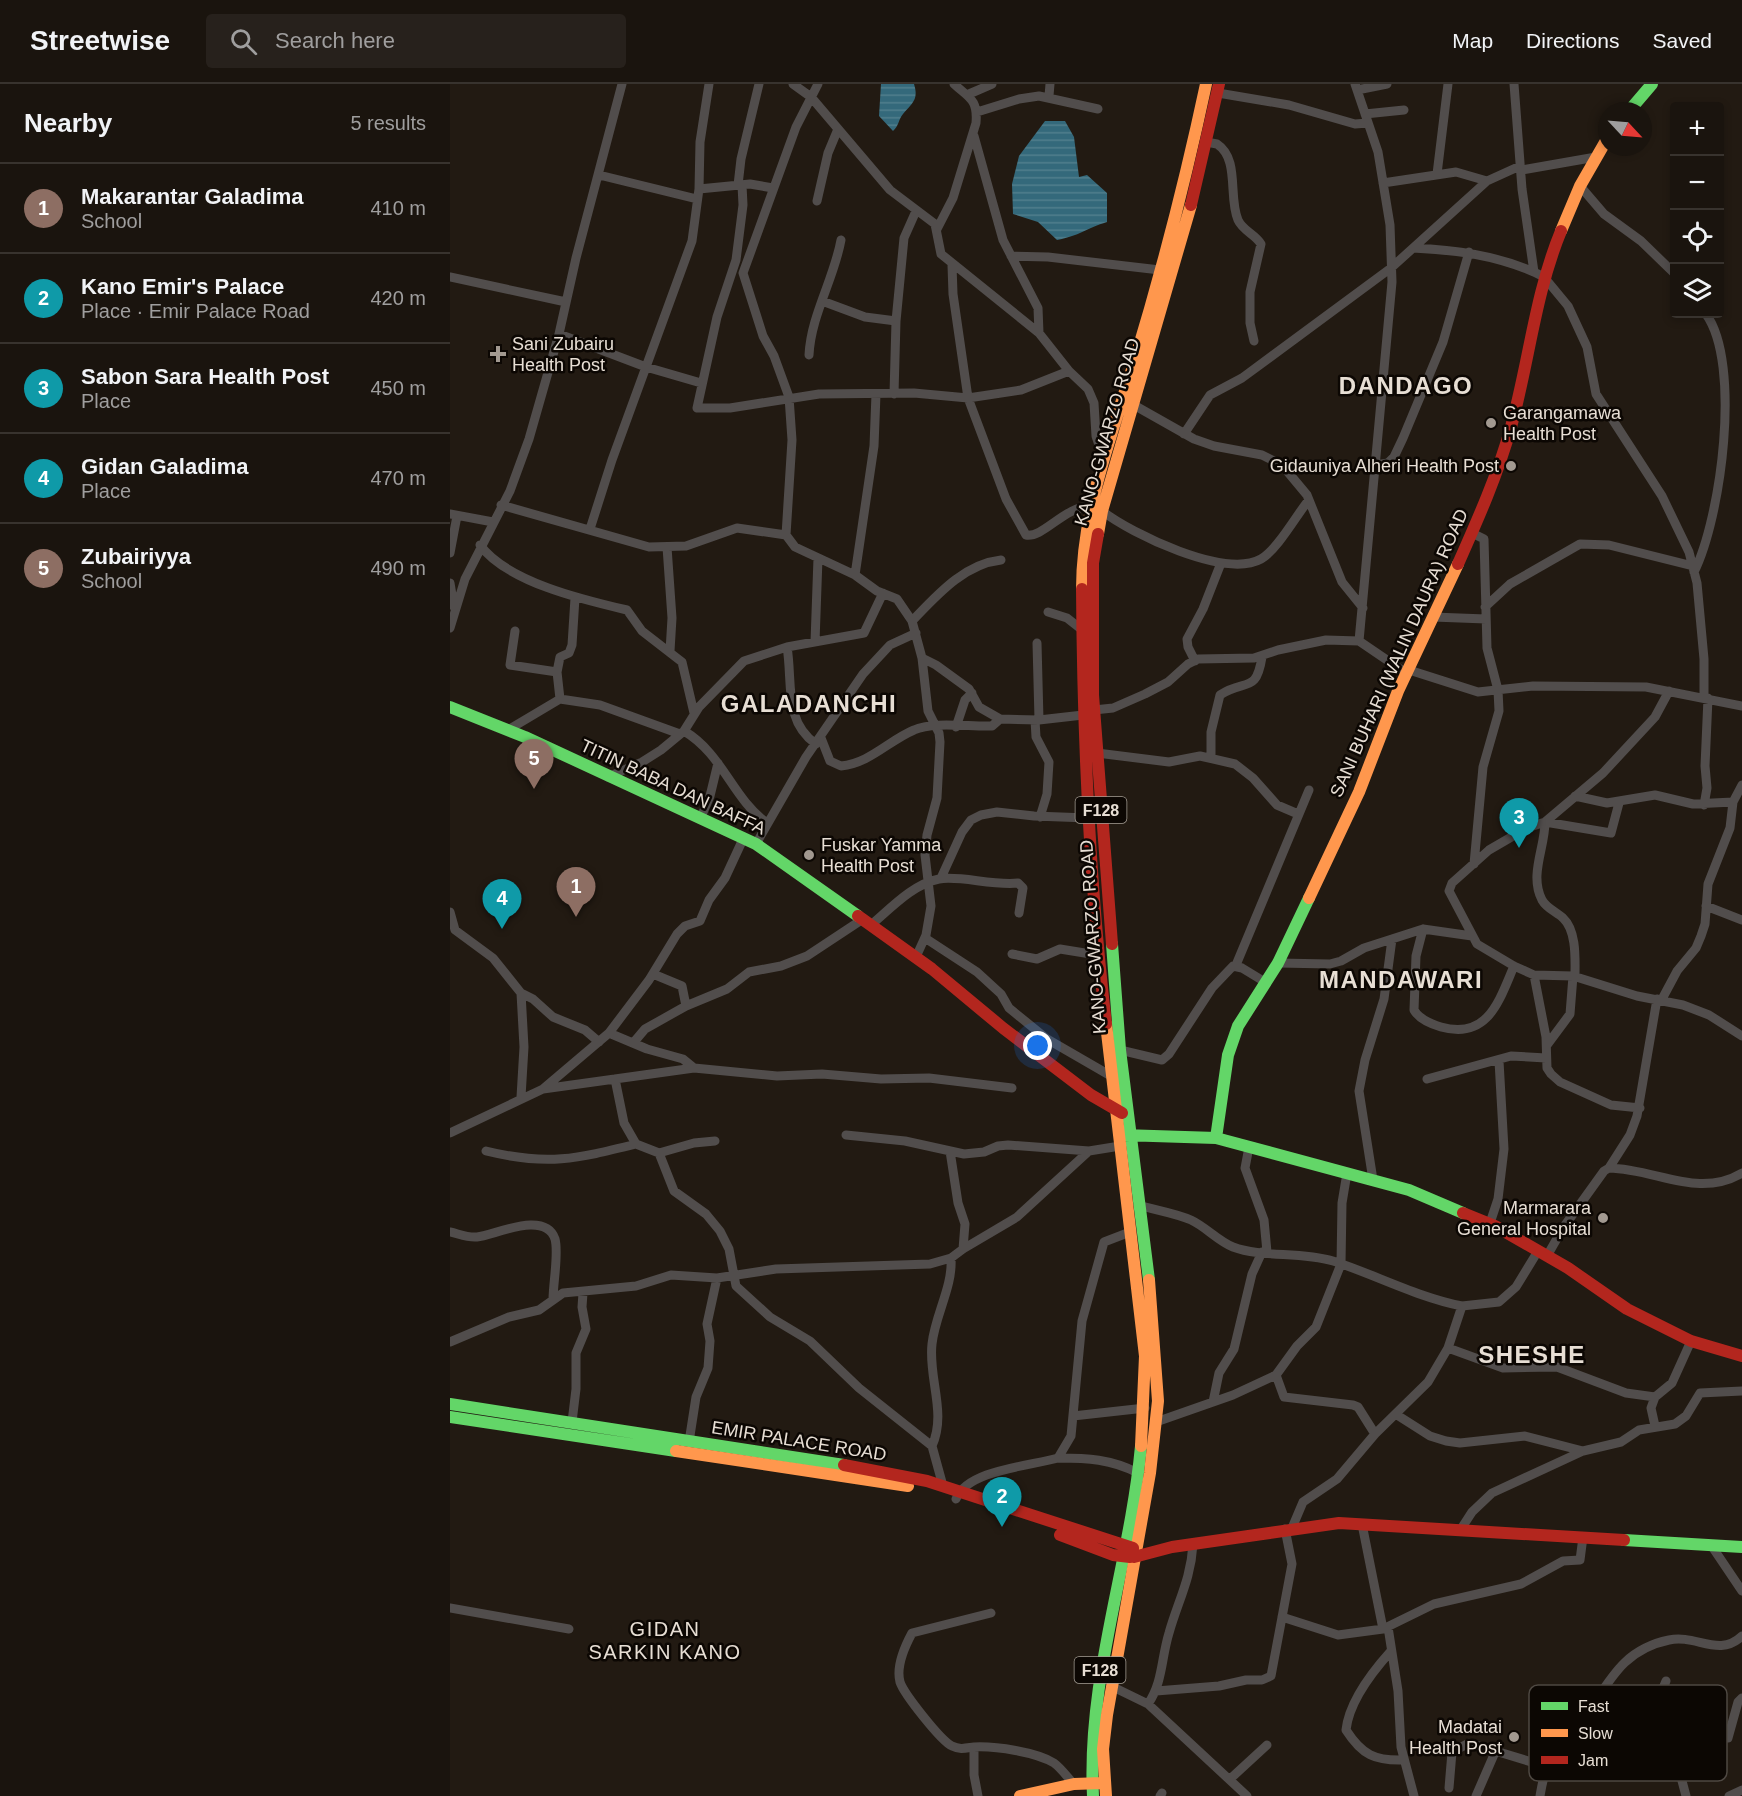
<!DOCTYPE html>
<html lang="en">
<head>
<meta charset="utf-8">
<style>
	body { margin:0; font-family:Arial,sans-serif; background:#27211c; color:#f1f3f6 }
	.controls { position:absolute; right:18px; top:18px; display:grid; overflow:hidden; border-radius:6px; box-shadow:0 3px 9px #0003 }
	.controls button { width:54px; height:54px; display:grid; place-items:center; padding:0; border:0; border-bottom:2px solid #38332e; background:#1a140e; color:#f1f3f6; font:30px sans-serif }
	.compass { position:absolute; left:1148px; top:18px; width:54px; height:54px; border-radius:50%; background:#1a140e; box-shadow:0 3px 9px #0003; rotate:116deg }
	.you { position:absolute; left:588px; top:962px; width:21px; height:21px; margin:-15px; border:4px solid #fff; border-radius:50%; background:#1a73e8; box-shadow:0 0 0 9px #1a73e833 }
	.badge { display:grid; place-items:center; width:39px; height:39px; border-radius:50%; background:#0b8043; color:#fff; font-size:20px; font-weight:700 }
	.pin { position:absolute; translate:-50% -50px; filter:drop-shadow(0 2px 3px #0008) }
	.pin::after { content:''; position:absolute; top:32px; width:21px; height:18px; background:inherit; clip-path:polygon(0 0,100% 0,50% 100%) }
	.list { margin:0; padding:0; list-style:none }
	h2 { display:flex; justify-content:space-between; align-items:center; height:78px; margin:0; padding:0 24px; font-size:26px }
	h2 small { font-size:20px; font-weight:400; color:#9f9e9e }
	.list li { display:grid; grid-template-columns:39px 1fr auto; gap:18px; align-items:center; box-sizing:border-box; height:90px; padding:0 24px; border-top:2px solid #38332e }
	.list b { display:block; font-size:22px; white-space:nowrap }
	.list p { margin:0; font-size:20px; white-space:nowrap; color:#9f9e9e }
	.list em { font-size:20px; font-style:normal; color:#9f9e9e }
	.icon { flex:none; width:33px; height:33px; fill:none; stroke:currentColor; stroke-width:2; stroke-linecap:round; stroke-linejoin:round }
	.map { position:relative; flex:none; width:1292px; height:1712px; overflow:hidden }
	header { display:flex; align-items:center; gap:36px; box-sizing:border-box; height:84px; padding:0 30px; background:#1a140e; border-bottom:2px solid #38332e }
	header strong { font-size:28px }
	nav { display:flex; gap:33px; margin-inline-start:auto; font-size:21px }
	.search { width:420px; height:54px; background:#27211c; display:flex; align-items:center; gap:15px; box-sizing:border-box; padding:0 21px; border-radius:6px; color:#9f9e9e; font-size:22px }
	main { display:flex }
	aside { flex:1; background:#1a140e }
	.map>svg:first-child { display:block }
	.water { fill:url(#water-rules) }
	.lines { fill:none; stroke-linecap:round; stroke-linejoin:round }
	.street { stroke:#514d4c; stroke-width:9 }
	.fast { stroke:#63d668; stroke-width:12 }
	.slow { stroke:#ff974d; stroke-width:12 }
	.jam { stroke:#b3261e; stroke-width:12 }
	.poi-dot { fill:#a29990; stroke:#0c0703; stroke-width:2 }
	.labels { text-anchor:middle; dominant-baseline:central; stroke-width:5; stroke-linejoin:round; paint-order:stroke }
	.shield { fill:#0c0703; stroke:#a59e95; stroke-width:1.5 }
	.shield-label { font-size:16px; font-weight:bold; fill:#e7ded4 }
	.poi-label { font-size:18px; fill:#e7ded4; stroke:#0c0703; text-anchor:start }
	.street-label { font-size:18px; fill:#e7ded4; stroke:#0c0703 }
	.neighbourhood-label { font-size:20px; letter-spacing:1.5px; fill:#e7ded4; stroke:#0c0703 }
	.district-label { font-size:24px; font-weight:bold; letter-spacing:1.5px; fill:#e7ded4; stroke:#0c0703 }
	.key { fill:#0c0703; stroke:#4e4842; stroke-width:1.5 }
	.key-label { font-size:16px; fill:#e7ded4 }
</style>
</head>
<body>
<header>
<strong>Streetwise</strong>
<div class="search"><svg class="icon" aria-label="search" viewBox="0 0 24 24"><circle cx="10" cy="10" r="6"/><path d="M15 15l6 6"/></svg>Search here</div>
<nav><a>Map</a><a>Directions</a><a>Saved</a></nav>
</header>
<main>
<aside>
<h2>Nearby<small>5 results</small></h2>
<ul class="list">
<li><span class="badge" style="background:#8d6e63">1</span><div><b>Makarantar Galadima</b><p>School</p></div><em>410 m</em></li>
<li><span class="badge" style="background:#0f9aa8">2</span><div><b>Kano Emir's Palace</b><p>Place · Emir Palace Road</p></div><em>420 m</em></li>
<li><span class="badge" style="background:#0f9aa8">3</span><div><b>Sabon Sara Health Post</b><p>Place</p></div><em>450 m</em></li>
<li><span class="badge" style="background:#0f9aa8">4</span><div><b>Gidan Galadima</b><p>Place</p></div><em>470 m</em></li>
<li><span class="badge" style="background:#8d6e63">5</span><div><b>Zubairiyya</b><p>School</p></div><em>490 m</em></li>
</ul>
</aside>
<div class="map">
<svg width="1292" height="1712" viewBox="0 0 1292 1712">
	<defs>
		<pattern id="water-rules" width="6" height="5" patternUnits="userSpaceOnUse" patternTransform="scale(1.5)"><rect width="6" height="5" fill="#34697b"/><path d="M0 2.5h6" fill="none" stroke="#517e8d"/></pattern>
	</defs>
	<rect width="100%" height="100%" fill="#221a12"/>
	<path class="water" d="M431,0H464C469,16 462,19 453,30C448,36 449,42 443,47L429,32Z
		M595,37H615L624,53L629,93L637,91L657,109V138C637,144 629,152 607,156L588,138L563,130L562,100L569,72Z"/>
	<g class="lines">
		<path class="street" d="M343,0L361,13L440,106L485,140L491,170L589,249L619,287L638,305L644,319L646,352L654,376
			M905,0L928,68L940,141L942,198L909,557
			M1064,0L1072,105L1084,188L1094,193L1118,222L1137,263L1146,310L1212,412L1239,468L1247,499L1254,575V613
			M907,6L937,0
			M768,9L839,21L905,40L918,39
			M519,10L542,0
			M599,12L600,0
			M527,28L569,15L589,12L648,25
			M915,30L954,26
			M524,52L553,156L588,224L589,249
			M756,58L767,60C790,75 778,113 788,136C793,147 805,150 811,160L800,208V239L804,257
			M1072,86L1146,73
			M987,90L998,0
			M149,91L247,115
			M933,99L1006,88L1037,97
			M288,101L291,75L309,0
			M292,101L293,121L286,176L267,233L247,324H280L369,310L464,309L518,314L571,306L619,287
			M1130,102L1154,130L1191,157L1224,189
			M249,105L300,100L323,104
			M367,117L378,69L388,45
			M487,145L503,114L526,39C528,15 519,14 504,0
			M963,164C1006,166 1044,171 1084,188
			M561,172L598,173L710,186
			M502,181L503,210L518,314L556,415L576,451C594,454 614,422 642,422
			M0,193L116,218
			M372,217L415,233L446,237
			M109,250L196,283L251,299
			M359,271C361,231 384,195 391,156
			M444,310L446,237L454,154L466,127
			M682,320L744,355L764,362L812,371L832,381L857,411L892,498L913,524
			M734,350L760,311L792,294L941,184L1037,97L1070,82
			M926,381L938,379L944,373L953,354L993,258L1019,168
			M51,421L199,463L236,462L287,444L336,451L345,463L405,491L427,507L447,515L462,537L472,574L478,627L489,649L490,658L487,714L477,751L475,771L481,822L476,851L466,873
			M652,427C682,450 775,495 811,475C827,466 846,432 858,417
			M0,430L43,438
			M140,445L162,376L242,157L249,105L250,58L259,0
			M1022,449L1034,455L1037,564L1048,606L1049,627L1033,683L1024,780
			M336,451L342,356L339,313L324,272L313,252L293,189L346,43L368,0
			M30,461C57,498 134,516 177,526L192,547L232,578L244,629
			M217,463L222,534L220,567
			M0,469L7,432
			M1244,488C1271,434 1292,280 1256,230
			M405,491L424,362L426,310
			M0,499L4,523
			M1035,523L1060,500L1130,460L1159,461L1243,482
			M598,528L617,534L631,545
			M983,533L1036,535
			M462,537C487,511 514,480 551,476
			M0,544L15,495L60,407L79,355L109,250L126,174L172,0
			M65,547L60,581L107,588
			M365,558L368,474
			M587,559L589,636
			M337,563C343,597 333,637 366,660
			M472,574L486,581L519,605L529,623L550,635
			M745,577L738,563L737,555L753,525L771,479
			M959,586L1028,608L1083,602L1196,603L1292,622
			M1219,607L1205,633L1153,689L1095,738L1077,744L1039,766L1002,799L999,807L1027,860L1064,882L1084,891L1123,892L1187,912L1233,921L1259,931L1292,952
			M110,615L107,588L110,573L119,569L122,561L125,514
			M644,626L663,624L695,610L718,598L738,580L748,575L804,574L828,566L876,556L909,557L956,589
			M585,636L586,653L599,678L597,710L590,733
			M506,643L515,616L522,609
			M58,646L110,615L150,621L230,650
			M234,647C273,670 282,714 317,739
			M371,654L380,677L391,682C420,679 438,657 464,646C483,637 520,643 542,642L550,635L589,636L633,631
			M647,669L719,678L750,672L785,680L803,694L827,721L848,730
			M761,674V648L770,611C795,594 806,611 812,573
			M158,693L192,678L211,666L234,647L249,623L294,577L337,563L414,549L433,509
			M1125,712L1157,719L1205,711L1243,720L1283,718
			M1254,721L1257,704L1255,682L1258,614
			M251,733L260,712L268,679
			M306,760L356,673L413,590L440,561L466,549
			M491,794L512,748L521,736L531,731L547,728L584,732L638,734
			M1256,822L1292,836
			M0,828L5,846L43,874L71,909L83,915L103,933L135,946L149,958
			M421,841C441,824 463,800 489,795C509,791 543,802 568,799L573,804L569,829
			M973,845L966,872L964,926C969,935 981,940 991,943C1038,956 1049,917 1064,882
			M475,854L527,888L551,910L559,924L597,955L661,992
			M562,870L587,875L610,865L647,871
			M828,879L880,880L891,877L914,864L973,845L1022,852
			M786,881L859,706
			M203,890L232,902L236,922
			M1084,891L1096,953L1097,984L1101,990L1110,998L1161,1021L1190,1024
			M1125,892C1125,876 1127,847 1113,834C1107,828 1097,825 1092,816C1079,791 1095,764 1095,738L1161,749L1169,719
			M1212,915L1227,887L1246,864L1251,852L1255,840L1258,800L1280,744L1283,718L1292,701
			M159,949L197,965L233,975L244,984
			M184,958L195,945L236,922L277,905L299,888L331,882L357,872L413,835
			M1097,961L1120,930L1123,892
			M670,966L712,976L719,970L762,904L783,882L792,884L815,898
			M165,995L174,1039L186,1060L209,1069L244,1059L265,1057
			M977,995L1061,972L1096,974
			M93,1005L159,949L199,896L227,850L235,842L250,837L259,816L275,794L294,753
			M71,1013L74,963L71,909
			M0,1049L93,1005L244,984L327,992L372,990L431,995L479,994L562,1004
			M396,1051L455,1057L514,1070L534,1068L548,1062L558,1061L639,1067L670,1062
			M799,1063L795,1084L814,1136L817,1168
			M36,1067C97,1082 126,1075 186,1060
			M500,1067L508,1119L515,1140L513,1165
			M209,1069L224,1107L256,1130L270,1147L279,1165L286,1202L320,1233L360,1257L409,1304L482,1362L493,1402
			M1159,1084L1180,1051L1187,1032L1207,915
			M923,1096L909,1007L915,976L934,915L942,855
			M688,1121C705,1126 725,1129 741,1136C756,1143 768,1157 783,1163C812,1174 850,1167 883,1177C926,1191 967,1213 1012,1222
			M1040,1139L1048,1115L1054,1065L1049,977
			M0,1148C9,1150 18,1154 27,1153C45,1151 95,1126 105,1155C109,1169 103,1199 103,1216
			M1097,1172L1113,1144L1154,1087L1159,1084C1207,1085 1248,1115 1292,1089
			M0,1258L59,1233L89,1226L113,1209L186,1202L221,1191L267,1194L326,1185L480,1180L501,1174L513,1165L567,1133L639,1067
			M998,1264L1053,1284L1107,1283L1176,1309L1205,1313L1222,1299L1241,1257
			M826,1291L834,1313L903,1321L908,1323L925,1350
			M763,1318L769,1289L784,1265L802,1190L812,1168
			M947,1331L980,1352L996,1357L1010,1359L1075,1352L1133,1367
			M623,1332L695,1324
			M122,1338L126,1305V1269L136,1245L132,1223L133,1209
			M706,1338L783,1311L826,1291L847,1262L866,1243L891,1180L892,1119L897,1089
			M1205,1342L1201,1324L1205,1313
			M239,1358L246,1313L258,1284L260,1257L257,1240L267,1194
			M482,1362C497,1329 478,1294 482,1260C485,1231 503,1203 501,1174
			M608,1374C637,1374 661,1375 688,1389
			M506,1415C517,1386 580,1382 608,1374L621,1352L632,1237L654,1158L680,1148
			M912,1440L933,1545
			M842,1444L853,1418L887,1395L925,1350L978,1298L998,1264L1012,1222L1049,1218L1066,1203L1088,1167
			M1011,1445L1022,1428L1042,1409L1133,1367L1171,1358L1189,1346L1225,1340L1236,1332L1250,1309L1292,1307
			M1261,1461L1292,1507
			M0,1524L119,1545
			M832,1533L888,1551L933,1545L984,1520L1071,1500L1113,1477L1130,1476L1133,1453
			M938,1543L948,1607L951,1663L964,1712
			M941,1567C923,1587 899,1618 896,1646C912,1671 925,1677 954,1676
			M661,1602L698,1620L797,1712
			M706,1607L769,1602L796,1596H812L821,1592L842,1480L835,1445
			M1207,1618L1221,1631L1234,1650
			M698,1620C713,1598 711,1575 719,1549C728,1517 741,1495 743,1460
			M1119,1649L1146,1661L1181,1665L1189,1661L1210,1665L1239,1648L1278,1654L1288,1618L1292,1614
			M1222,1659L1236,1712
			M1189,1661L1216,1597
			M524,1663C516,1664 510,1666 502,1662C491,1657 454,1610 450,1598C446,1583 455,1562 462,1549L541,1529
			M780,1695L817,1661
			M999,1704L1002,1668L1019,1659L1098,1683
			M528,1712L524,1691V1663C546,1662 586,1668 604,1679C612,1685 617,1693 624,1700
			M710,1712L712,1709
			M1026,1712L1046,1666
			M1090,1712C1093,1694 1098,1670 1111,1657C1120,1646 1131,1639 1139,1627C1161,1594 1175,1565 1219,1556C1246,1550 1269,1574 1292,1552
			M1279,1712L1292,1706"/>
		<path class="fast" d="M1179,27L1202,0
			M0,623L75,653L306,760L408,832
			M662,860L670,966L699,1196
			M672,1051L766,1054L959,1106L1013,1129
			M766,1054L778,971L788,942L828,879L859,814
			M0,1320L394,1381
			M0,1333L226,1367
			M1174,1456L1292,1463
			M643,1712C637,1592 680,1481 691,1362"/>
		<path class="slow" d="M1111,147L1130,102L1157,55
			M648,450L652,427L741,121
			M632,505C632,427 661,353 684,279C712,187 736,94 756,0
			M859,814L909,708L948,607L1008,480
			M656,940L695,1272L691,1362
			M226,1367L458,1402
			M570,1712L624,1700L652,1699
			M656,1712L653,1665L657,1631L700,1389L708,1317L699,1196"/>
		<path class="jam" d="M741,121L769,0
			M648,450L643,479V611L662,860
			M1008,480C1028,435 1048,390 1061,343C1079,278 1085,210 1111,147
			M632,505C633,651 639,795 656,940
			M408,832L482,885L553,944L641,1011L672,1029
			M1013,1129L1045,1142L1118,1184L1177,1225L1241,1257L1292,1272
			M394,1381L477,1397L683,1464
			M610,1451L663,1471L680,1473
			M684,1473L722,1463L889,1439L1174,1456"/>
	</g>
	<g class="poi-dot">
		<path d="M45 261h6v6h6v6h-6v6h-6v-6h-6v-6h6z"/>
		<circle cx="1041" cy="339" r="6"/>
		<circle cx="1061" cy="382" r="6"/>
		<circle cx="359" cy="771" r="6"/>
		<circle cx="1153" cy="1134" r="6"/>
		<circle cx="1064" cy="1653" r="6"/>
	</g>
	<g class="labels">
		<g class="shield">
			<rect x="625.5" y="713" width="51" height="26" rx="4.5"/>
			<rect x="624.5" y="1573" width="51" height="26" rx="4.5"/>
		</g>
		<g class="shield-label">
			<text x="651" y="726">F128</text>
			<text x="650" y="1586">F128</text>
		</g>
		<g class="poi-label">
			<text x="62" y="260">Sani Zubairu<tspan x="62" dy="21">Health Post</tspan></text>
			<text x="1053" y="329">Garangamawa<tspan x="1053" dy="21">Health Post</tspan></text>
			<text x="1049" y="382" text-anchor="end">Gidauniya Alheri Health Post</text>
			<text x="371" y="761">Fuskar Yamma<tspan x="371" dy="21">Health Post</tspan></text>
			<text x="1141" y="1124" text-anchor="end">Marmarara<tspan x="1141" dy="21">General Hospital</tspan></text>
			<text x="1052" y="1643" text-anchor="end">Madatai<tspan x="1052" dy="21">Health Post</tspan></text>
		</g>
		<g class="street-label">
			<text transform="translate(657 348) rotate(-74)">KANO-GWARZO ROAD</text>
			<text transform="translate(949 569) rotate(-66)">SANI BUHARI (WALIN DAURA) ROAD</text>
			<text transform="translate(223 703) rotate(25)">TITIN BABA DAN BAFFA</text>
			<text transform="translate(643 853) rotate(-94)">KANO-GWARZO ROAD</text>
			<text transform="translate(349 1357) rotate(9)">EMIR PALACE ROAD</text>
		</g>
		<g class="neighbourhood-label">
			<text x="215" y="1545">GIDAN<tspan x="215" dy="23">SARKIN KANO</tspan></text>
		</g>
		<g class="district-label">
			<text x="956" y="301">DANDAGO</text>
			<text x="359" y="619">GALADANCHI</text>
			<text x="951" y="895">MANDAWARI</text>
			<text x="1082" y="1270">SHESHE</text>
		</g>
	</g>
	<rect x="1079" y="1601" width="198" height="96" rx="9" class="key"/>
	<rect x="1091" y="1618" width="27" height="8" fill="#63d668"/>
	<rect x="1091" y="1645" width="27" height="8" fill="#ff974d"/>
	<rect x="1091" y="1672" width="27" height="8" fill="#b3261e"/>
	<g class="key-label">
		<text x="1128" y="1628">Fast</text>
		<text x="1128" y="1655">Slow</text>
		<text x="1128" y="1682">Jam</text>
	</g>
</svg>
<div class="controls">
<button>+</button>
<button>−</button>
<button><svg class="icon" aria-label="locate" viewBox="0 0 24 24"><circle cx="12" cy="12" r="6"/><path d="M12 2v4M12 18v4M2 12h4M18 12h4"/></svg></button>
<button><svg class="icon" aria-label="layers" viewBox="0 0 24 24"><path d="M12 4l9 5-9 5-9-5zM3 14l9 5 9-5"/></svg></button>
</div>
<svg class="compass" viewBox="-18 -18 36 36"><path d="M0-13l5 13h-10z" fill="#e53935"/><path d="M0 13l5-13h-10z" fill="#9f9e9e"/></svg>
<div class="you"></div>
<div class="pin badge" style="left:126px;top:833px;background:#8d6e63">1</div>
<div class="pin badge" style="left:552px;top:1443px;background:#0f9aa8">2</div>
<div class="pin badge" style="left:1069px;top:764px;background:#0f9aa8">3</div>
<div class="pin badge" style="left:52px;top:845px;background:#0f9aa8">4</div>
<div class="pin badge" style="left:84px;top:705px;background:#8d6e63">5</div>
</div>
</main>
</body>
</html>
